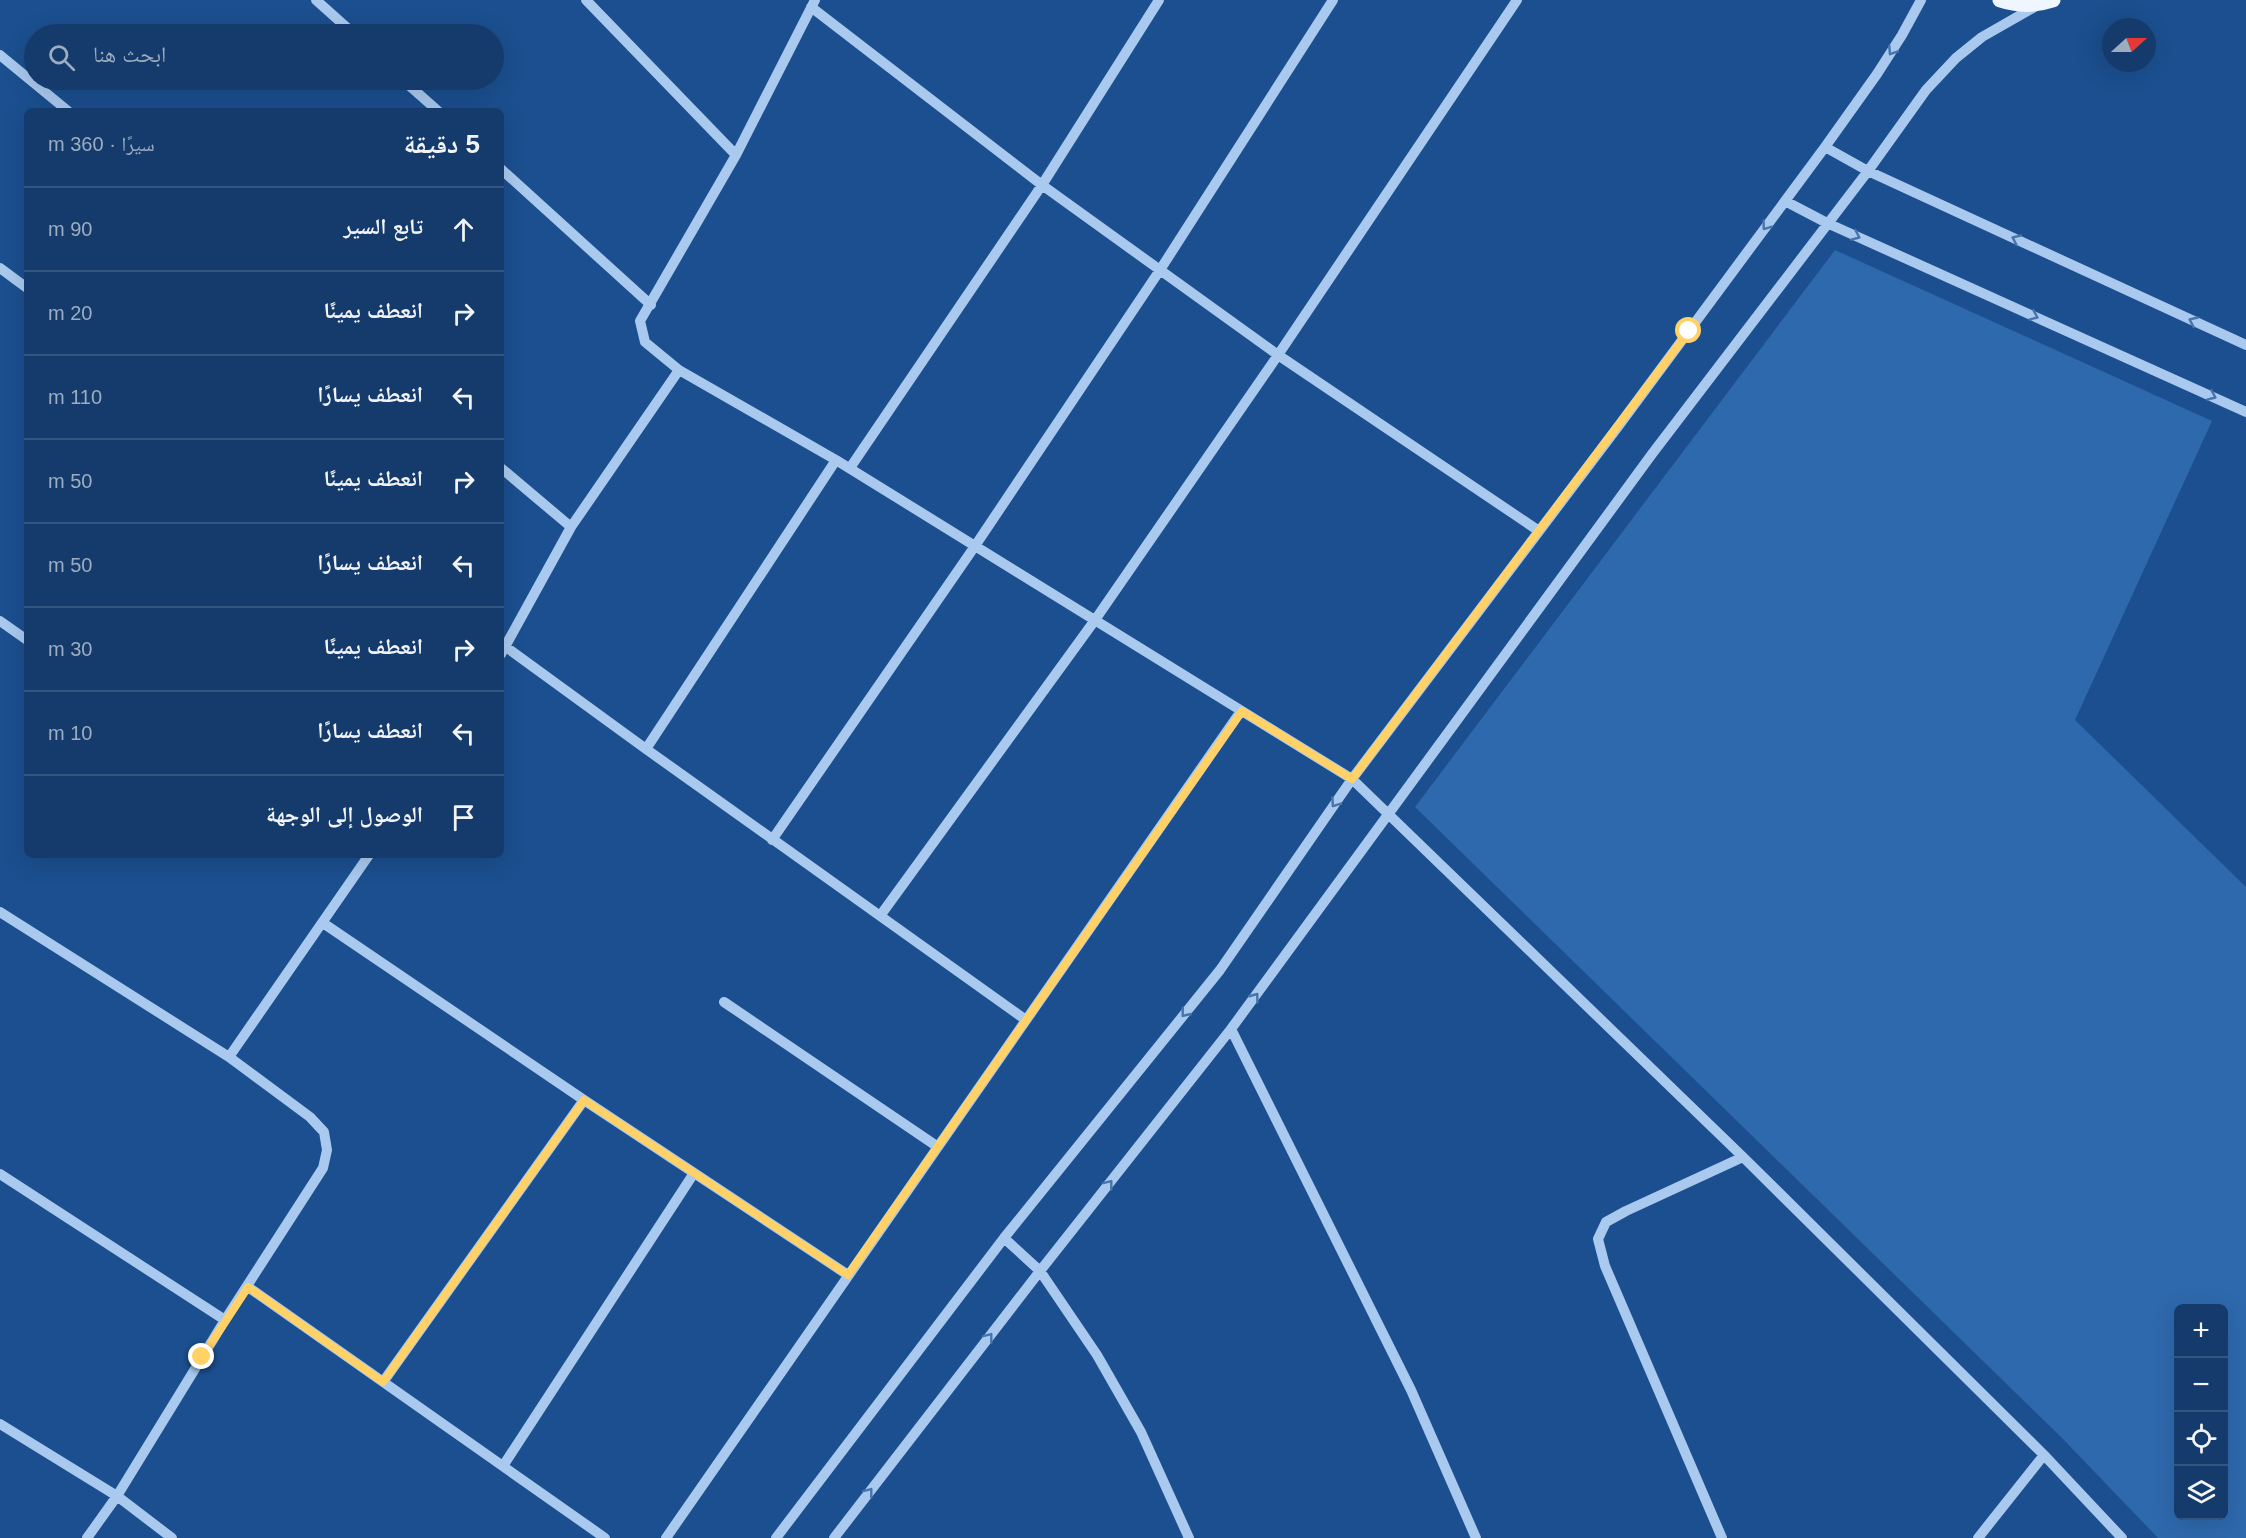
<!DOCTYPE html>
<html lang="ar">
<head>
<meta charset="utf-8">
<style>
	body { margin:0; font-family:Helvetica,"Noto Naskh Arabic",sans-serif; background:#1d4271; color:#f1f3f6; direction:rtl }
	.controls { position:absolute; right:18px; bottom:18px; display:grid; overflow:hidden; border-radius:9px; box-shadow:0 6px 24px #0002 }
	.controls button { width:54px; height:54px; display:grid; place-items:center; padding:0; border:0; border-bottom:2px solid #33557e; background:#143b6b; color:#f1f3f6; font:30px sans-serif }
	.compass { position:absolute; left:2102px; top:18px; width:54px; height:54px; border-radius:50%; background:#143b6b; box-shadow:0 6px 24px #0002; rotate:69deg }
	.stop { position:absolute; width:18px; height:18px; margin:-14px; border:4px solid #ffd166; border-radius:50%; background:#fff }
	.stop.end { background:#ffd166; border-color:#fff; box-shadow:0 2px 6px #0008 }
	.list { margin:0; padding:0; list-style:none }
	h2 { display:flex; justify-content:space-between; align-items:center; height:78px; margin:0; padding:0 24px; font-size:26px }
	h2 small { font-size:20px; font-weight:400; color:#9dadc1 }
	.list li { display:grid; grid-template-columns:39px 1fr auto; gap:18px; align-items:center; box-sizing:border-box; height:84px; padding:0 24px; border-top:2px solid #33557e }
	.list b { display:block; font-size:22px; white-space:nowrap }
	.list em { font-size:20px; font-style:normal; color:#9dadc1 }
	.icon { flex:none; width:33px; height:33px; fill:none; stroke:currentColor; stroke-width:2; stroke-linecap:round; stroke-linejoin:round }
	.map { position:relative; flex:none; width:2246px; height:1538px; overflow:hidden; direction:ltr }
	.search { position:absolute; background:#143b6b; box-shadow:0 6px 24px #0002; left:24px; top:24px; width:480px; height:66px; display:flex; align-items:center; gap:15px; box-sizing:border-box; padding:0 21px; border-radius:33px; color:#9dadc1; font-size:22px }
	.panel { position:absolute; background:#143b6b; box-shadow:0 6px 24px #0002; left:24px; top:108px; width:480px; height:750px; border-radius:9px; direction:rtl }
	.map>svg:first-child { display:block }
	.green { fill:#2e69ad; fill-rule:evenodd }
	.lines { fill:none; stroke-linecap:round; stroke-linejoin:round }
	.minor { stroke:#a9c9ee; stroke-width:10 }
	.major { stroke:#f0f6ff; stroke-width:15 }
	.oneway { stroke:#4674ac }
	.route { stroke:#ffd166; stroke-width:8 }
</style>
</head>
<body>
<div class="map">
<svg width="2246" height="1538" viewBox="0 0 2246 1538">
	<rect width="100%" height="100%" fill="#1b4f8f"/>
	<path class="green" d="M1835,250L2212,421L2075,720L2246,887V1538H2158L2062,1438L1415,807ZM2178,1308H2224V1516H2178Z"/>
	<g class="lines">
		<path class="minor" d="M316,0L354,34
			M586,0L736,155
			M815,0L736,155L640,321L645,342L679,370L836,460L1352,779L1743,1157L2044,1455L2122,1538
			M811,7L1042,185L1278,355L1539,531
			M0,55L68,111
			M403,80L438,111
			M1825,147L1868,171L2246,345
			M501,169L651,305
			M1785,201L1827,223L2246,412
			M0,268L27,288
			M501,468L571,527
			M850,468L1042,185L1159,0
			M0,621L27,640
			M506,647L646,749L1026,1020
			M501,654L571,527L679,370
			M646,749L836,460
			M772,840L975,546L1160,270L1333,0
			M0,912L229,1057L310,1117L324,1132L327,1150L323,1168L225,1320L117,1496L87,1538
			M880,916L1095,620L1278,355L1517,0
			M323,923L584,1100L848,1275
			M724,1002L938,1147
			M1231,1029L1411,1390L1476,1538
			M229,1057L369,855
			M0,1174L225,1320
			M1004,1238L1040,1271L1097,1355L1141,1432L1189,1538
			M248,1287L605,1538
			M383,1382L584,1100
			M0,1424L117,1496L172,1538
			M503,1466L694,1173
			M666,1538L1241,711
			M776,1538L1004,1238L1220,970L1352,779L1620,424L1825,147L1877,74L1902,35L1921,0
			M834,1538L1040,1271L1231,1029L1652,454L1868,171L1926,90L1956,58L1982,37L2038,5
			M1722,1538L1605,1266L1598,1239L1606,1222L1626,1211L1743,1157
			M1978,1538L2044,1455"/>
		<path class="major" d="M2000,0C2018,6 2035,6 2053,0"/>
	</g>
	<defs><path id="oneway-chevron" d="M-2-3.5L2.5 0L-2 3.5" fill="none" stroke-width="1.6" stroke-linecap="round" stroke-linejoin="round" transform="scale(1.5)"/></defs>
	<g class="oneway">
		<use href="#oneway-chevron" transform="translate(1892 51) rotate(123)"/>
		<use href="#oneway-chevron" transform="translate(1766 226) rotate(126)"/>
		<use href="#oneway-chevron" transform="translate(1856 236) rotate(24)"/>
		<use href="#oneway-chevron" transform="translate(2016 239) rotate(-155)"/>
		<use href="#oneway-chevron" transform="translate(2034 316) rotate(24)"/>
		<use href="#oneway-chevron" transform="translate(2193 321) rotate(-155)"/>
		<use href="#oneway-chevron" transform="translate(2212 396) rotate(24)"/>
		<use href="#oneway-chevron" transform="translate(1335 803) rotate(125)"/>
		<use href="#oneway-chevron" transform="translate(1255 997) rotate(-53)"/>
		<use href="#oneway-chevron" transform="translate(1185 1013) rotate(129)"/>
		<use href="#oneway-chevron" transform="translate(1109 1184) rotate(-52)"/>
		<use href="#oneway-chevron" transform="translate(989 1337) rotate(-52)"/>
		<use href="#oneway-chevron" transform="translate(869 1492) rotate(-52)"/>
	</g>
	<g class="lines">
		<path class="route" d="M202,1357L248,1287L383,1382L584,1100L848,1275L1242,711L1352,779L1689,331"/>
	</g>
</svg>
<div class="controls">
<button>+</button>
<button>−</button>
<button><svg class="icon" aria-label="locate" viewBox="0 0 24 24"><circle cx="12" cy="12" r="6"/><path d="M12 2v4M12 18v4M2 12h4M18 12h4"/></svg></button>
<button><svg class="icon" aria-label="layers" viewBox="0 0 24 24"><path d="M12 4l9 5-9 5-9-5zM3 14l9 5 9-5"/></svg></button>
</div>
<svg class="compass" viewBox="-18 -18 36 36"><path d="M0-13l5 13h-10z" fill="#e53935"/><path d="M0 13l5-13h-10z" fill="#9dadc1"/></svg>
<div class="stop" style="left:1689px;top:331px"></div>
<div class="stop end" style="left:202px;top:1357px"></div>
<div class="search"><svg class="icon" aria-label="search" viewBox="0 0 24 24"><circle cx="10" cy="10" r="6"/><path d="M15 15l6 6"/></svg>ابحث هنا</div>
<section class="panel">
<h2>5 دقيقة<small>سيرًا · 360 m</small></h2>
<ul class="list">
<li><svg class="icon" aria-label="ahead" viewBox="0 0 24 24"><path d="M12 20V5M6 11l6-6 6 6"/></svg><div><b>تابع السير</b></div><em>90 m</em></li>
<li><svg class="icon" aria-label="right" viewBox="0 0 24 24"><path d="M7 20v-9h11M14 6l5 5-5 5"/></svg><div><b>انعطف يمينًا</b></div><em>20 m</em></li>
<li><svg class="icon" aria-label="left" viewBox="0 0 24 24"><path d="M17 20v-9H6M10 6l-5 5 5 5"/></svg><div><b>انعطف يسارًا</b></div><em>110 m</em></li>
<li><svg class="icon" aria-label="right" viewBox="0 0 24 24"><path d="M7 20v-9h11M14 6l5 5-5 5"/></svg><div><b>انعطف يمينًا</b></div><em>50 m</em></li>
<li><svg class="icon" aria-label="left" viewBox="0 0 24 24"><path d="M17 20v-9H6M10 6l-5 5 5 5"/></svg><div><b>انعطف يسارًا</b></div><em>50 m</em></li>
<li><svg class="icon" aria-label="right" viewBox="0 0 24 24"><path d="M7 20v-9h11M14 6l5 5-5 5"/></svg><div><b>انعطف يمينًا</b></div><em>30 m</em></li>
<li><svg class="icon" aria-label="left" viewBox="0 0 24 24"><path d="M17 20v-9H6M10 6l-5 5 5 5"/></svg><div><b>انعطف يسارًا</b></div><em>10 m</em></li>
<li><svg class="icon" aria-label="arrive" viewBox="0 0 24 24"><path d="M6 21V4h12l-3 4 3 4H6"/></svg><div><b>الوصول إلى الوجهة</b></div></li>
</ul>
</section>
</div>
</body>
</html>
